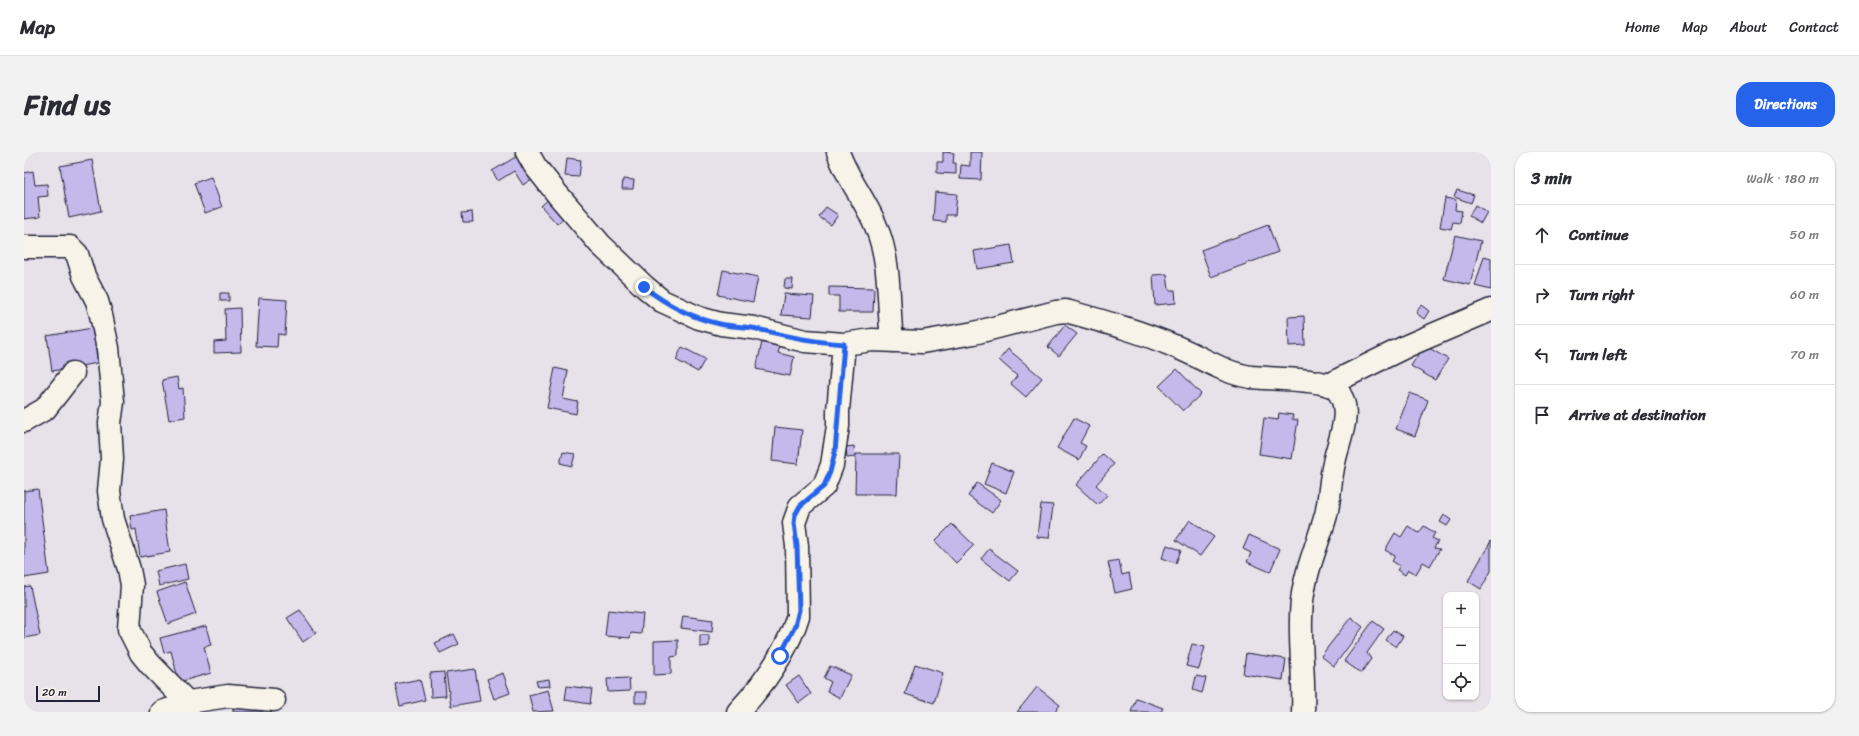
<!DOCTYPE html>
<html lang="en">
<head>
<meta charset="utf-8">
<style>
	body { margin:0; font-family:Sriracha,sans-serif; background:#f2f2f3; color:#2b2b33 }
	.controls { position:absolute; right:12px; bottom:12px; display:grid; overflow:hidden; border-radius:8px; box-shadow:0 1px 3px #0004 }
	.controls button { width:36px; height:36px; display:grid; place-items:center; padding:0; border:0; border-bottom:1px solid #e1e1e2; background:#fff; color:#2b2b33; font:20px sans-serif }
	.scale { position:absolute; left:12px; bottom:10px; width:64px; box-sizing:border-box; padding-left:4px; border:2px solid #22223b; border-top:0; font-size:11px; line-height:14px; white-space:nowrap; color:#22223b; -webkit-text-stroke:3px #f7f3e8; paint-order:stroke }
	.stop { position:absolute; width:12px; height:12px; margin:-9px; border:3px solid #2563eb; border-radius:50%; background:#fff }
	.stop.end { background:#2563eb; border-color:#fff; box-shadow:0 1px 4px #0008 }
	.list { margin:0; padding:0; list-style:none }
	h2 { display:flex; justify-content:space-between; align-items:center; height:52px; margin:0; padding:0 16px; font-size:17px }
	h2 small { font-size:13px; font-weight:400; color:#7c7c81 }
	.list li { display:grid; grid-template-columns:26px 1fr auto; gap:12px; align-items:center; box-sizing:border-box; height:60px; padding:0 16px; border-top:1px solid #e1e1e2 }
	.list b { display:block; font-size:15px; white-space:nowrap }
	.list em { font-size:13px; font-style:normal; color:#7c7c81 }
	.icon { flex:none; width:22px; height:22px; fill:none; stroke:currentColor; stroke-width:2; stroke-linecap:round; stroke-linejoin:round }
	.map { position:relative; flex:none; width:1467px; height:560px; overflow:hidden; border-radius:16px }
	header { display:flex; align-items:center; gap:24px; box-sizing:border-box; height:56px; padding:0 20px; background:#fff; border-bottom:1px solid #e1e1e2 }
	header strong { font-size:19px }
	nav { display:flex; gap:22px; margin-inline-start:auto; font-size:14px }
	.intro { display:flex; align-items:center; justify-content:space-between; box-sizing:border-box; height:96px; padding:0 24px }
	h1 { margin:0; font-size:28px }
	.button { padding:10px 18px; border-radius:16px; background:#2563eb; color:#fff; font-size:14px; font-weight:700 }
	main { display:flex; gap:24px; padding:0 24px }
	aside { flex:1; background:#fff; border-radius:16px; box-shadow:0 1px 3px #0004 }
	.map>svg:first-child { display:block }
	.building { fill:#c3b9eb; stroke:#22223b }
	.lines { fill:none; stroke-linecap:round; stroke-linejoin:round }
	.street-casing { stroke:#22223b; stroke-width:25 }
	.street { stroke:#f7f3e8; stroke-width:22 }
	.route { stroke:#2563eb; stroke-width:5 }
</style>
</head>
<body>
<header>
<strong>Map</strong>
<nav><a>Home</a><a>Map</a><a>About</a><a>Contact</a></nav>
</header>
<div class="intro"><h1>Find us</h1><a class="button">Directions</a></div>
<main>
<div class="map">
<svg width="1467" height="560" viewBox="0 0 1467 560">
	<rect width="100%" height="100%" fill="#e7e2e9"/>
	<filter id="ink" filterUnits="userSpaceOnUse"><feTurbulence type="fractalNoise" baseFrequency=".025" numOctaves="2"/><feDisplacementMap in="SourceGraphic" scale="8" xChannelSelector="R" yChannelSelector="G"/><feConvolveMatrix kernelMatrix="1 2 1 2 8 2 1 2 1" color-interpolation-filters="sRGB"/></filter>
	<g filter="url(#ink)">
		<path class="building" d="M919,0L930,1L929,11H932V22L913,21V10H919Z
			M946,0H958L957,28L936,27L937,13L946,14Z
			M495,3L509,26L499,33L490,19L474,29L468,19Z
			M543,6L557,8L555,25L541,24Z
			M68,8L77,59L45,66L36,14Z
			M9,19L11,33L23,32L24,44L14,45L16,65L0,67V21Z
			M187,25L198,55L181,61L170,31Z
			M599,27L610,28L609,37H598Z
			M1433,38L1450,43L1447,51L1430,45Z
			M911,40L933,42L931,63H922V70L909,69Z
			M529,43L545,61L533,72L517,54Z
			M1421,46L1432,48L1431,58L1438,59L1436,71L1429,70L1427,77L1416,75Z
			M1451,53L1463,60L1457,71L1445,64Z
			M802,55L814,63L807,73L795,65Z
			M448,60L449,70H439L438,61Z
			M1244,73L1254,100L1187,125L1177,98Z
			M1431,83L1457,89L1446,133L1420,127Z
			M987,93L990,111L953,117L950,99Z
			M1460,104L1467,106V138L1451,134Z
			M699,118L734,125L729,150L694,143Z
			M1143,122L1145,138H1151L1152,151L1131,153L1129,123Z
			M761,127H769L768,137L760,136Z
			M805,135L850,136L849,160H815V144H805Z
			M196,141H205V149H196Z
			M760,142L790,144L788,165L757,163Z
			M235,146L263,148L261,183L254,182L253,195L232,194Z
			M1397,153L1405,159L1400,167L1392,161Z
			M216,156L217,200L190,201V190L202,189L201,157Z
			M1280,164L1281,193L1265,194L1264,165Z
			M1041,173L1053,182L1035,204L1024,195Z
			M68,176L74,211L28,219L23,184Z
			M738,190L756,194L754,201L770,205L766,224L732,217Z
			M1400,193L1424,207L1411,228L1387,214Z
			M658,195L681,207L674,220L652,208Z
			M984,197L1018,226L1002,245L987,232L993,224L975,208Z
			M531,216L544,219L539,247L554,250L552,262L523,256Z
			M1153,217L1177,242L1159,259L1135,234Z
			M153,225L155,237L159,236L161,265L145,268L138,228Z
			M1386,241L1404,248L1391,284L1372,277Z
			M1255,261L1269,263L1268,267L1274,268L1268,307L1235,302L1240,266L1254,268Z
			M1050,266L1065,274L1056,291L1062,294L1055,308L1033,296Z
			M751,275L778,278L774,312L748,309Z
			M830,294L831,305L823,306L822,295Z
			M539,300L551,302L548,314L536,311Z
			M832,302H875L873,342H831Z
			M1079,302L1090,312L1072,333L1083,343L1074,353L1052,333Z
			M968,311L990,320L982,341L960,332Z
			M953,331L977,348L968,361L944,344Z
			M14,337L25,422L0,426V339Z
			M1017,352L1029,353L1025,386L1013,385Z
			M140,358L146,400L116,405L112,377L108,378L106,364Z
			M1420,363L1427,368L1423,374L1416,370Z
			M1166,368L1190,385L1176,404L1152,388Z
			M928,372L950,393L932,411L911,389Z
			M1384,374L1395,381L1400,374L1411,381L1408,386L1414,389L1410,396L1416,397L1406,414L1399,410L1392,422L1384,418L1381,423L1373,418L1376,414L1368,409L1371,404L1361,398L1371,381L1377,385Z
			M1225,383L1256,397L1246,420L1223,410L1227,401L1219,397Z
			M1467,389V419L1457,437L1444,429Z
			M1143,393L1157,398L1152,411L1138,406Z
			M965,397L994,419L986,429L957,407Z
			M1095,408L1098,423L1105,421L1108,437L1091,441L1084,410Z
			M161,412L164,427L135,434L132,419Z
			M161,430L172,462L144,472L133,440Z
			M6,434L16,483L0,486V435Z
			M276,458L292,481L279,490L263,466Z
			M584,458L619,462L617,482L607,481L606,486L581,484Z
			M659,464L689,468L688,480L657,476Z
			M1327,465L1339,475L1310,514L1297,504Z
			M1349,469L1360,477L1343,501L1347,507L1337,521L1320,509Z
			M182,474L187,493L180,495L187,521L155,530L147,499L140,501L136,486Z
			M1369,478L1379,484L1372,495L1362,488Z
			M430,482L435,492L416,501L411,491Z
			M676,483H685V494L676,495Z
			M654,488V504L647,505V522L630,523V489Z
			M1168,492L1181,495L1175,517L1162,514Z
			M1222,501L1262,507L1259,528L1219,522Z
			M891,512L919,521L910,551L881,542Z
			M806,514L827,523L816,546L803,539L807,530L800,526Z
			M451,517L456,549L427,554L422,521Z
			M420,520L422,544L407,545L406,521Z
			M479,521L486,541L470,547L463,527Z
			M775,524L787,542L775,551L762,533Z
			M1172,524L1182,526L1178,541L1169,538Z
			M605,526L606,539L584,540L583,527Z
			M396,527L401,548L376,554L371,532Z
			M525,527L526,534L514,535L512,529Z
			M543,534L568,537L566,552L541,548Z
			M1013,535L1036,553L1031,560H993Z
			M524,538L530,559L509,560L505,543Z
			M611,540H623V551H611Z
			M1112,546L1139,556L1137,560H1107Z
			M209,553H239V560H209Z"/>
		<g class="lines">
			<g class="street-casing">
				<path id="street" d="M503,0L511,14L534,43L576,92L621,135L638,149L675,166L697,172L730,176L781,189L820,192L848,188L898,190L950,181L1032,160L1042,159C1078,169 1115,179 1150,194C1176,204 1199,221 1227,225C1245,227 1300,226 1312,237C1331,257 1314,289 1310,311C1306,328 1306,346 1302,363C1294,391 1281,420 1278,449C1274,486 1281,523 1279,560
					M814,0C823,27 843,50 853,77C867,111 864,153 868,189
					M0,95H46L53,102L60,124L73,149L77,163L84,196L89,250L86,271L88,307L85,339L89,367L105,417L108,433L105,477L117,501L126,512L164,551
					M1304,233L1385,193L1467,158
					M0,269L21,257L49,221
					M138,560L171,549L204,544L250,548
					M714,560C739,533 763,500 774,464L773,394L770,371L776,354L800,334L808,313L814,274V259L820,192"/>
			</g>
			<use href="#street" class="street"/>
		</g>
	</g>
	<g class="lines" filter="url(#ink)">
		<path class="route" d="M620,135C643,153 668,166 696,172C708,175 721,174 733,177C763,184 788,190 820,192L811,300L806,320L800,334L776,354L771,363L770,371L773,394L775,458L771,474L756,504"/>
	</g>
</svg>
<div class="controls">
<button>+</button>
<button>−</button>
<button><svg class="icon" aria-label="locate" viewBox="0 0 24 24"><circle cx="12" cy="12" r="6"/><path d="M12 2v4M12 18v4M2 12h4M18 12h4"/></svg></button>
</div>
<div class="scale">20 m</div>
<div class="stop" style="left:756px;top:504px"></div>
<div class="stop end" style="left:620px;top:135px"></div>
</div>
<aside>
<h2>3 min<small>Walk · 180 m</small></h2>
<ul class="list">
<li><svg class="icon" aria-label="ahead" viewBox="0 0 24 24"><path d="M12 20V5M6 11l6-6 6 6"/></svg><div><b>Continue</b></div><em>50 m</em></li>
<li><svg class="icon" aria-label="right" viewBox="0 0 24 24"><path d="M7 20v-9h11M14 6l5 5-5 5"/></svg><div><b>Turn right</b></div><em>60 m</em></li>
<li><svg class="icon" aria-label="left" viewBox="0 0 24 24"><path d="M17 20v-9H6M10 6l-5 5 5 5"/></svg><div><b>Turn left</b></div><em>70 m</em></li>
<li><svg class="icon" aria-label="arrive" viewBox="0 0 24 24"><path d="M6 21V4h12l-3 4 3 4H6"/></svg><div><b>Arrive at destination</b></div></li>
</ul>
</aside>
</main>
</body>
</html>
